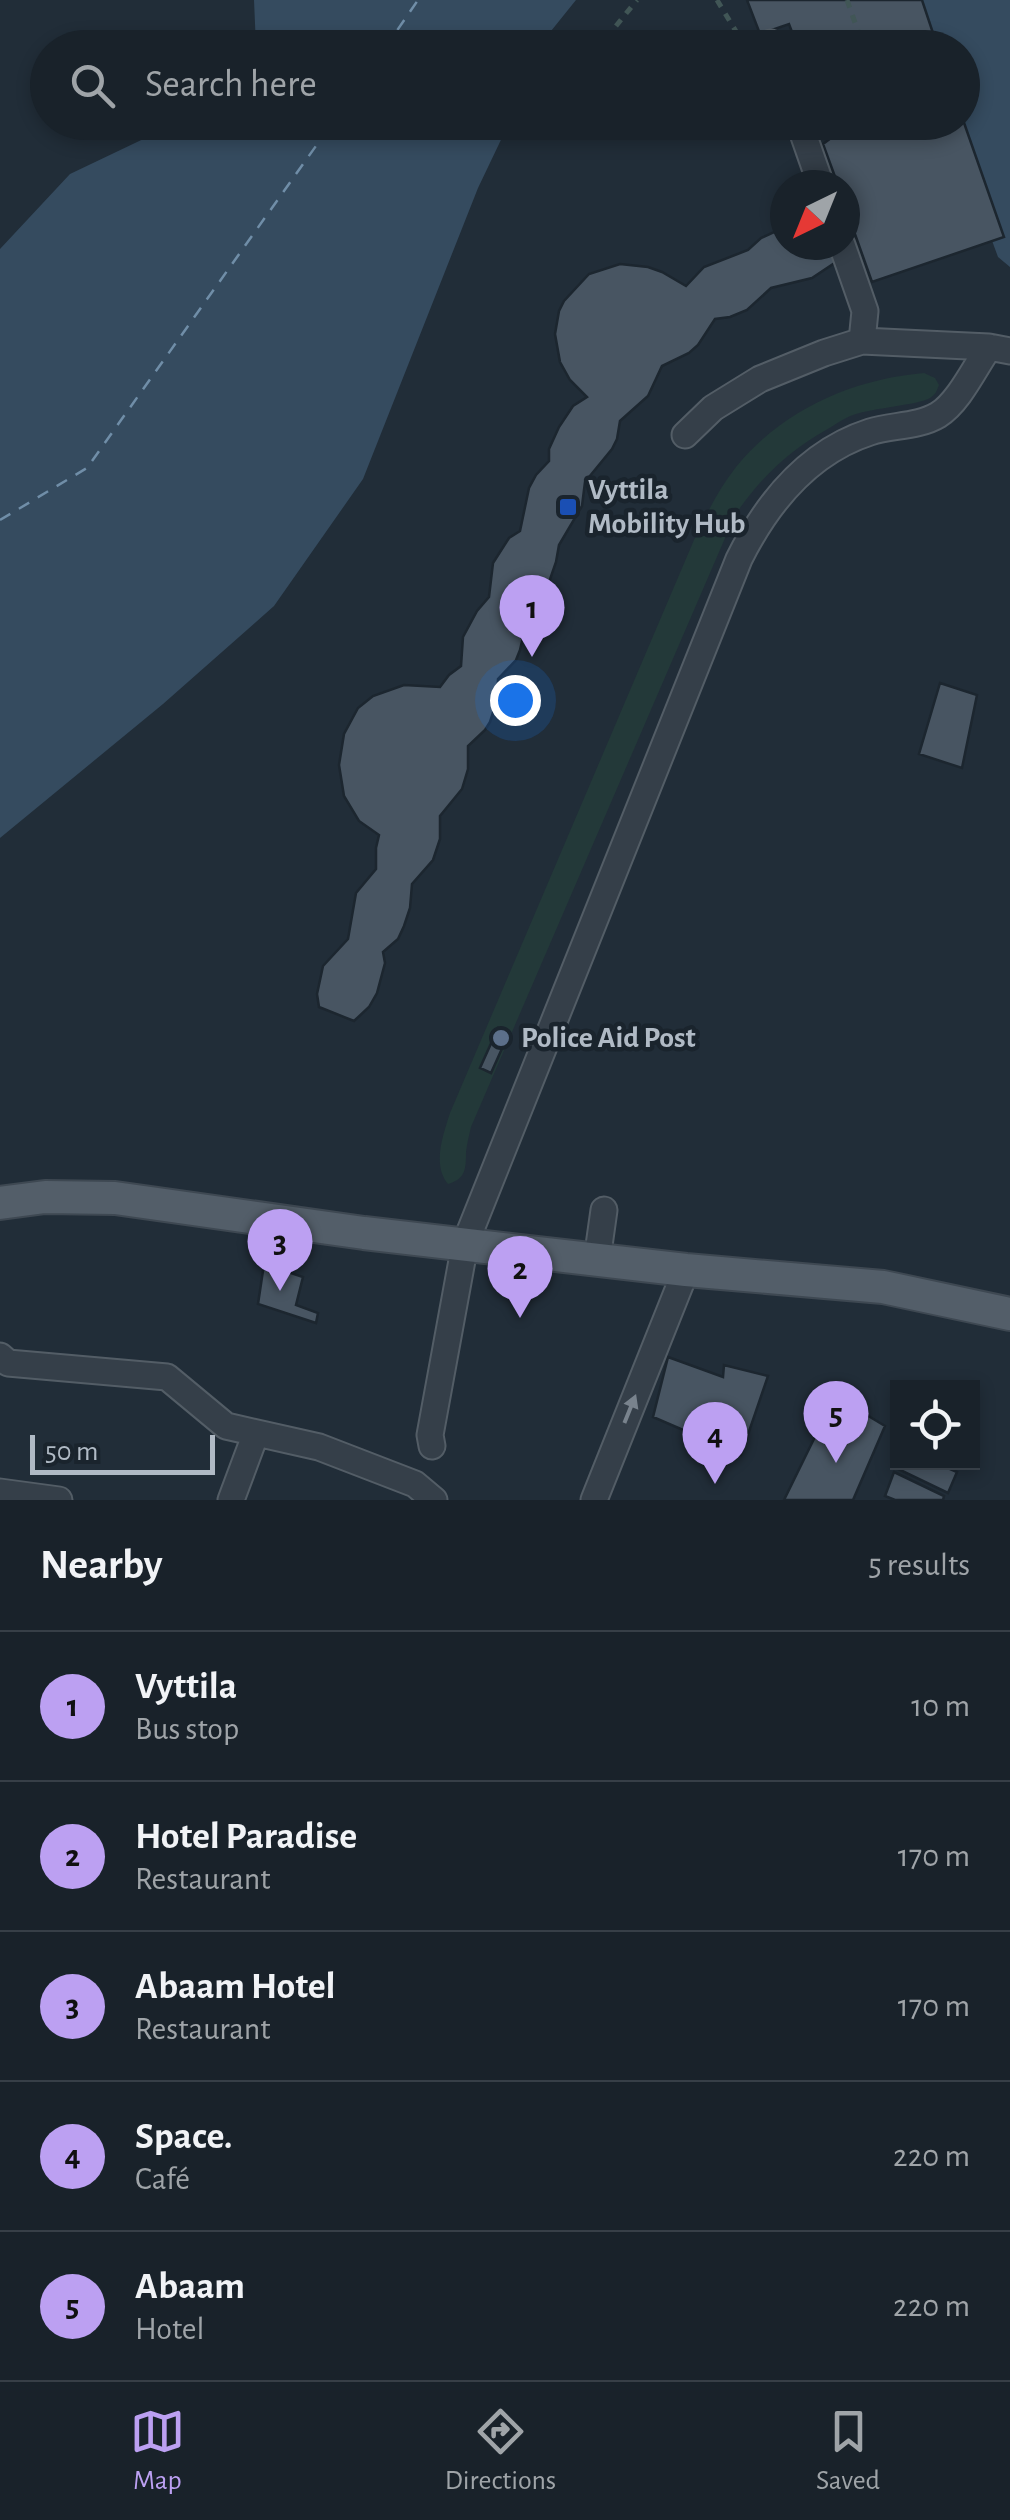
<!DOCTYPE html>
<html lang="en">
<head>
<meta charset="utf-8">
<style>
	body { margin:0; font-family:"Alegreya Sans",sans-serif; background:#262f36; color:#f1f3f6 }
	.controls { position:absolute; right:30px; bottom:30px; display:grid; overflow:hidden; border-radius:0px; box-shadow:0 5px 15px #0003 }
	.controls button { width:90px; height:90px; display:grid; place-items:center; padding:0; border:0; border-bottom:2px solid #373f47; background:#19222a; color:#f1f3f6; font:50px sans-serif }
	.compass { position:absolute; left:770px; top:170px; width:90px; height:90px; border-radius:50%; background:#19222a; box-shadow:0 5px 15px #0003; rotate:223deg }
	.scale { position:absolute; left:30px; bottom:25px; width:185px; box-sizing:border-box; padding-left:10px; border:5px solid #b0bac5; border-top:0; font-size:28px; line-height:35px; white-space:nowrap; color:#b0bac5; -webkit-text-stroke:8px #1a242d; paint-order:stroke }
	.you { position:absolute; left:515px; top:700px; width:35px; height:35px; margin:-25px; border:8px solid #fff; border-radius:50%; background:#1a73e8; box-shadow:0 0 0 15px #1a73e833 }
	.badge { display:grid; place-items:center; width:65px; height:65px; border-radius:50%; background:#bca0f2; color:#111; font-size:32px; font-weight:700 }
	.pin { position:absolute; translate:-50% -82px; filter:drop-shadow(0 2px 5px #0008) }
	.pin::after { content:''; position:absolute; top:52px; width:35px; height:30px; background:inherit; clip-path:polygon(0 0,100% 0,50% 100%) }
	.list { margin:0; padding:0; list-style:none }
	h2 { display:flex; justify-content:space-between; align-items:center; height:130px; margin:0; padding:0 40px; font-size:42px }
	h2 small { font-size:32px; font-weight:400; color:#9fa4a8 }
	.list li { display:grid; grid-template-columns:65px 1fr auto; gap:30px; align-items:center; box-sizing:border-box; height:150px; padding:0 40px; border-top:2px solid #373f47 }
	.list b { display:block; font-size:38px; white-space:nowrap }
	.list p { margin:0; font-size:32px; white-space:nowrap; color:#9fa4a8 }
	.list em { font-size:32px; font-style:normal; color:#9fa4a8 }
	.icon { flex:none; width:55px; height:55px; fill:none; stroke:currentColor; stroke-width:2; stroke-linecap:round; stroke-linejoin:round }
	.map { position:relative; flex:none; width:1010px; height:1500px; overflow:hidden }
	.search { position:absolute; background:#19222a; box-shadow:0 5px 15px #0003; left:30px; right:30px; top:30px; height:110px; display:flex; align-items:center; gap:25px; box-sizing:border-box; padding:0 35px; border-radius:55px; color:#9fa4a8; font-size:38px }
	.sheet { height:880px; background:#19222a }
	nav { display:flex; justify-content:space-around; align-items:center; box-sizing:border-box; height:140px; border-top:2px solid #373f47; background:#19222a; font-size:28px; color:#9fa4a8 }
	nav a { display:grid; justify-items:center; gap:5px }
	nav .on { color:#bca0f2 }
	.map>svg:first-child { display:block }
	.green { fill:#233939 }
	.water { fill:#354b5f }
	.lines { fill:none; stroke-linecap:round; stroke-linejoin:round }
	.ferry { stroke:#708ea8; stroke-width:2.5; stroke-dasharray:12 10; stroke-linecap:butt }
	.building { fill:#485562; stroke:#1c262f; stroke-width:2.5 }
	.minor-casing { stroke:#535d66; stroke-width:29 }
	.major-casing { stroke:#3e4852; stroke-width:36 }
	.path { stroke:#415656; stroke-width:5; stroke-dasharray:8 8; stroke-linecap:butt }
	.minor { stroke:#353f49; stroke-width:25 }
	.major { stroke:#535e69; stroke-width:32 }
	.oneway { fill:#79838d }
	.transit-dot { fill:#1a4fb4; stroke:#1a242d; stroke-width:4 }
	.service-dot { fill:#5c6f8a; stroke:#1a242d; stroke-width:4 }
	.labels { text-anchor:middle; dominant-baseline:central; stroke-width:9; stroke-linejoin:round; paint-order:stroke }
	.poi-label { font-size:30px; font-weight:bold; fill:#b0bac5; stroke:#1a242d; text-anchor:start }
</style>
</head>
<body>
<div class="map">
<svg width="1010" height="1500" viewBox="0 0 1010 1500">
	<rect width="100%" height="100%" fill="#212d38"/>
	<path class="green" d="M924,373L935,378L939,385C936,392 936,394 930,398C918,405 872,408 853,415C844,418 835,425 826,430C787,452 760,479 735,515L471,1127C469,1135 467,1144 466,1152C466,1168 466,1179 448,1184C432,1165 443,1135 450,1113L694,540C706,515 718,490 736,467C782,410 853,379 924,373Z"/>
	<path class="water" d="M254,0H576L547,36L542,48L256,47Z
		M903,0H1010V267L998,257L949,123L962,122V48L922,47Z
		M179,122L509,123L478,188L363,479L274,606L163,704L0,838V249L70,174Z"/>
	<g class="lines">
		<path class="ferry" d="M385,48L418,0
			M0,520L87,468L333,122"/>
	</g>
	<path class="building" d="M747,0H922L938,48H798L789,24L760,34Z
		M962,117L1004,237L872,282L845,206V185H838L823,144L831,138L825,122H962Z
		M785,227V245H830L836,262L812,278L771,288L747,310L730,317L715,319L698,345L689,353L662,366L648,396L620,421L617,439L612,449L585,482L582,506L559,545L556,562L546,591L529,611L520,650L516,660L498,679L497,700L490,722L485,730L468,746V769L462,789L440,816V839L433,860L412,884L410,908L404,926L398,939L383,952L385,963L377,993L369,1007L354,1021L319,1007L317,994L323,966L348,939L356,893L376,869V848L379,835L359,821L344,796L339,765L344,734L358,708L373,696L404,685L440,687L449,675L461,666L463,637L477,611L489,597L493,563L509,538L520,531L529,488L536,475L549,461V449L559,427L573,406L587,397L570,380L560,362L555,334L559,311L564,301L589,274L620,264L648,267L662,272L686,286L704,267L748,250L761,238Z
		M940,683L977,695L962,768L919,754Z
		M498,1028L509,1033L491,1073L480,1068Z
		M264,1264L303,1277L296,1305L318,1313L316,1323L258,1304Z
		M668,1357L723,1377L724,1365L768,1376L741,1455L653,1417Z
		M835,1396L885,1426L853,1500H784Z
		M899,1462H934L957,1472L948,1493L896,1468Z
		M894,1472L944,1496L943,1500H895L885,1496Z"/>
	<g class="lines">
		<g class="minor-casing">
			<path id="minor" d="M771,43L773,48
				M799,122L821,185
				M842,245L865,311L862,341
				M685,435L713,408L760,379L824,353L862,341L989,347L1010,351
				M597,1260L604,1210
				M0,1356L8,1363L167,1377L226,1426L319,1447L415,1484L434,1500
				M432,1446L430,1435L465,1244L739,559C767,503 808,452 870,432C891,425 918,427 938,415C959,402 975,367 989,347
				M0,1492L59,1500
				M231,1500L256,1433
				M594,1500L686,1270"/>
		</g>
		<g class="major-casing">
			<path id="major" d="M0,1203L45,1197L115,1198L364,1233L686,1270L883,1287L1010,1314"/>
		</g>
		<path class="path" d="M717,0L746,48
			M847,0L864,48
			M616,26L637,0"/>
		<use href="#minor" class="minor"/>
		<use href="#major" class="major"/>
	</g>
	<defs><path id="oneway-solid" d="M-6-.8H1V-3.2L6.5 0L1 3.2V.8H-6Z" transform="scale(2.5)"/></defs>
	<use class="oneway" href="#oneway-solid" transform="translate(630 1409) rotate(-68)"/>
	<rect class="transit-dot" x="558" y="497" width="20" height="20" rx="5"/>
	<circle class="service-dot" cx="501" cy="1038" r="10"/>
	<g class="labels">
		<g class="poi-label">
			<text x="588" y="490">Vyttila<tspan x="588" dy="34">Mobility Hub</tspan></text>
			<text x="521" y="1038">Police Aid Post</text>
		</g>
	</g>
</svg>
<div class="controls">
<button><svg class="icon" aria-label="locate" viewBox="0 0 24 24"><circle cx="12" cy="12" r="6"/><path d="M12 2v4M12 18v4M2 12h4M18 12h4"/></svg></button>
</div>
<svg class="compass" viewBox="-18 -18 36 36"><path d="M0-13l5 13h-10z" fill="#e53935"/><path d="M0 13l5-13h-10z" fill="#9fa4a8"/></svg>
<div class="scale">50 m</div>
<div class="you"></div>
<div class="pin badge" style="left:532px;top:657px">1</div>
<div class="pin badge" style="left:520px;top:1318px">2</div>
<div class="pin badge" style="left:280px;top:1291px">3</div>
<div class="pin badge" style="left:715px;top:1484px">4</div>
<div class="pin badge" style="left:836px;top:1463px">5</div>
<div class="search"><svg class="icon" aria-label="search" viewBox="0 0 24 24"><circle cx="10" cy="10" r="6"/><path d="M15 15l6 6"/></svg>Search here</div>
</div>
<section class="sheet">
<h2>Nearby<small>5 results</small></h2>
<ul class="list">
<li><span class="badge">1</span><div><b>Vyttila</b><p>Bus stop</p></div><em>10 m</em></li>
<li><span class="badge">2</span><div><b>Hotel Paradise</b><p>Restaurant</p></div><em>170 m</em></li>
<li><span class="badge">3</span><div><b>Abaam Hotel</b><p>Restaurant</p></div><em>170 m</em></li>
<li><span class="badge">4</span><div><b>Space.</b><p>Café</p></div><em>220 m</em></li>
<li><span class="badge">5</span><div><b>Abaam</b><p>Hotel</p></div><em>220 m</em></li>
</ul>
</section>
<nav>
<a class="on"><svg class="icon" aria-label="map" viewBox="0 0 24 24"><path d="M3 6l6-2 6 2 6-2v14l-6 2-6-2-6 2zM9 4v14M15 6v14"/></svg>Map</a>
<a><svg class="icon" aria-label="directions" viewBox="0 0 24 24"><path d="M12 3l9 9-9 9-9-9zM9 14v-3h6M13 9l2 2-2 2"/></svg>Directions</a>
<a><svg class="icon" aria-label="saved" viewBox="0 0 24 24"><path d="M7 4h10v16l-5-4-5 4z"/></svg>Saved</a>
</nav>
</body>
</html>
